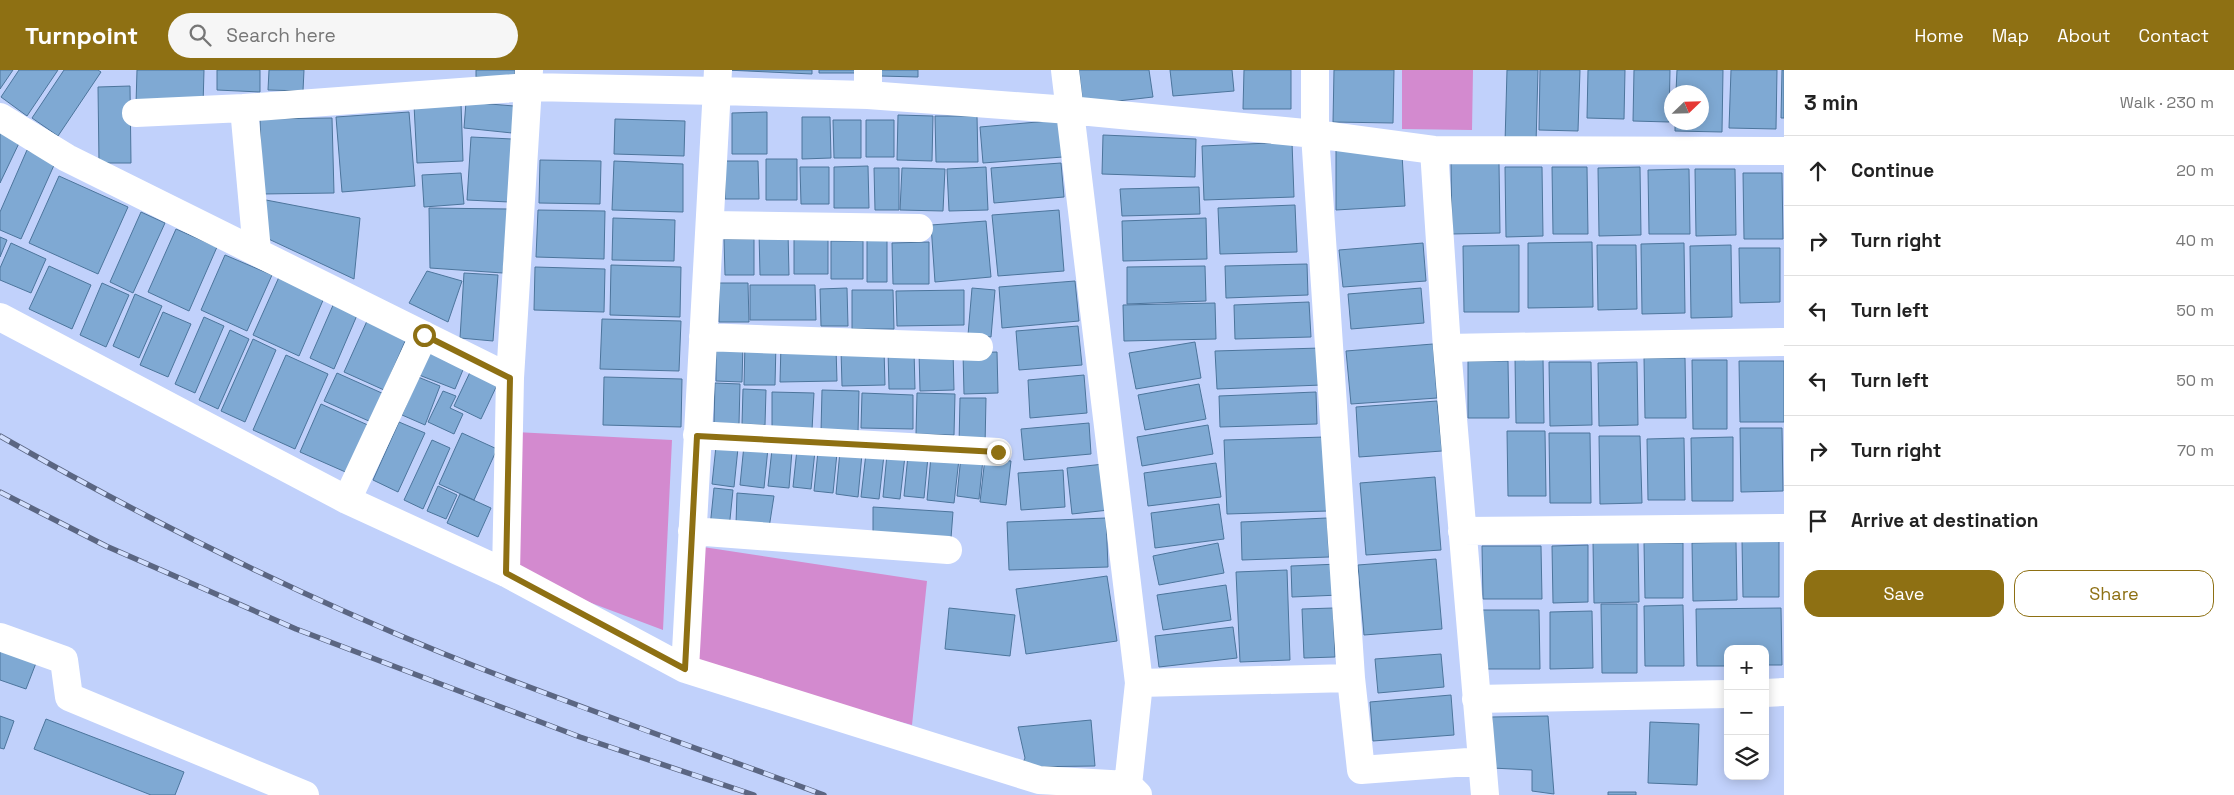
<!DOCTYPE html>
<html lang="en">
<head>
<meta charset="utf-8">
<style>
	body { margin:0; font-family:"Space Grotesk",sans-serif; background:#f6f6f6; color:#222 }
	.controls { position:absolute; right:15px; bottom:15px; display:grid; overflow:hidden; border-radius:10px; box-shadow:0 2px 12px #0003 }
	.controls button { width:45px; height:45px; display:grid; place-items:center; padding:0; border:0; border-bottom:1px solid #e0e0e0; background:#fff; color:#222; font:25px sans-serif }
	.compass { position:absolute; left:1664px; top:15px; width:45px; height:45px; border-radius:50%; background:#fff; box-shadow:0 2px 12px #0003; rotate:67deg }
	.stop { position:absolute; width:15px; height:15px; margin:-11px; border:4px solid #8e7013; border-radius:50%; background:#fff }
	.stop.end { background:#8e7013; border-color:#fff; box-shadow:0 1px 5px #0008 }
	.list { margin:0; padding:0; list-style:none }
	h2 { display:flex; justify-content:space-between; align-items:center; height:65px; margin:0; padding:0 20px; font-size:21px }
	h2 small { font-size:16px; font-weight:400; color:#767676 }
	.list li { display:grid; grid-template-columns:32px 1fr auto; gap:15px; align-items:center; box-sizing:border-box; height:70px; padding:0 20px; border-top:1px solid #e0e0e0 }
	.list b { display:block; font-size:19px; white-space:nowrap }
	.list em { font-size:16px; font-style:normal; color:#767676 }
	.actions { display:flex; gap:10px; padding:15px 20px }
	.actions a { flex:1; padding:11px 0; border:1px solid #8e7013; border-radius:15px; text-align:center; font-size:18px; color:#8e7013 }
	.actions .main { background:#8e7013; color:#fff }
	.icon { flex:none; width:28px; height:28px; fill:none; stroke:currentColor; stroke-width:2; stroke-linecap:round; stroke-linejoin:round }
	.map { position:relative; flex:none; width:1784px; height:725px; overflow:hidden }
	header { display:flex; align-items:center; gap:30px; box-sizing:border-box; height:70px; padding:0 25px; background:#8e7013; color:#fff }
	header strong { font-size:24px }
	nav { display:flex; gap:28px; margin-inline-start:auto; font-size:18px }
	.search { width:350px; height:45px; background:#f6f6f6; display:flex; align-items:center; gap:12px; box-sizing:border-box; padding:0 18px; border-radius:28px; color:#767676; font-size:19px }
	main { display:flex }
	aside { flex:1; background:#fff }
	.map>svg:first-child { display:block }
	.green { fill:#d38acf }
	.building { fill:#7fa9d3; stroke:#4c759c }
	.lines { fill:none; stroke-linecap:round; stroke-linejoin:round }
	.minor { stroke:#fff; stroke-width:28 }
	.rail-casing { stroke:#5b6682; stroke-width:5.5 }
	.rail { stroke:#d2dffe; stroke-width:4; stroke-dasharray:11; stroke-linecap:butt }
	.route { stroke:#8e7013; stroke-width:6 }
</style>
</head>
<body>
<header>
<strong>Turnpoint</strong>
<div class="search"><svg class="icon" aria-label="search" viewBox="0 0 24 24"><circle cx="10" cy="10" r="6"/><path d="M15 15l6 6"/></svg>Search here</div>
<nav><a>Home</a><a>Map</a><a>About</a><a>Contact</a></nav>
</header>
<main>
<div class="map">
<svg width="1784" height="725" viewBox="0 0 1784 725">
	<rect width="100%" height="100%" fill="#c1d1fb"/>
	<path class="green" d="M1402,0H1473L1472,60L1402,59Z
		M515,362L672,370L663,560L509,502Z
		M703,477L927,511L912,655L802,625L695,592Z"/>
	<path class="building" d="M0,0H13L0,19Z
		M19,0H58L27,46L1,27Z
		M64,0H98L101,2L58,66L32,48Z
		M137,0H204L203,36L136,34Z
		M217,0H260V22L217,20Z
		M269,0H304L303,21L268,20Z
		M476,0H515L514,8L476,7Z
		M726,0H812V4Z
		M819,0H860V3H819Z
		M880,0H918V7L880,6Z
		M1079,0H1149L1153,27L1083,35Z
		M1170,0H1232L1234,21L1173,26Z
		M1244,0H1291V39H1243Z
		M1334,0H1394L1393,53L1333,52Z
		M1507,0H1538L1536,74L1505,73Z
		M1540,0H1580L1578,61L1539,60Z
		M1588,0H1625L1624,49L1587,48Z
		M1634,0H1670L1669,52L1633,51Z
		M1677,0H1723L1722,62L1675,61V52H1702V22H1676Z
		M1731,0H1777L1776,59L1729,58Z
		M1782,0H1784V48H1781Z
		M130,16L131,93H99L98,17Z
		M466,32L514,36L512,63L464,58Z
		M461,33L463,91L417,93L414,35Z
		M409,42L415,116L342,122L336,47Z
		M767,42V84H732V43Z
		M898,45L933,46L932,91L897,90Z
		M935,46H977L978,92H936Z
		M802,47H830L831,88L802,89Z
		M332,48L334,123L262,124L260,49Z
		M615,49L685,51L684,86L614,84Z
		M833,50H861V88H834Z
		M866,50H894V87H866Z
		M1060,50L1063,87L983,93L980,57Z
		M0,59L21,69L0,113Z
		M1103,65L1196,69L1195,107L1102,104Z
		M471,67L512,69L509,132L467,130Z
		M1292,72L1294,127L1204,130L1202,76Z
		M1336,78L1402,84L1405,136L1336,140Z
		M27,80L55,93L21,169L0,160V142Z
		M766,89H797V130H766Z
		M540,90L601,91L600,134L539,133Z
		M614,91L683,94V142L612,140Z
		M725,91H758L759,129H725Z
		M1061,93L1064,127L994,133L991,98Z
		M1451,93H1499L1500,163L1452,164Z
		M868,96L869,138H834V97Z
		M800,97H829V134H801Z
		M986,97L988,140L949,141L947,99Z
		M1505,97H1542L1543,166L1506,167Z
		M1552,97H1587L1588,164H1553Z
		M1640,97L1641,165L1599,166L1598,98Z
		M874,98H899V140H875Z
		M902,98L945,99L943,141L900,140Z
		M1689,99L1690,164H1649L1648,100Z
		M1695,99H1735L1736,165L1696,166Z
		M461,103L464,134L424,137L422,105Z
		M1743,103H1782L1783,169H1744Z
		M59,106L128,137L98,204L29,173Z
		M1199,117L1200,144L1122,146L1120,119Z
		M266,130L360,148L354,209L260,165Z
		M1295,135L1297,182L1220,184L1218,138Z
		M429,138L508,139L503,203L430,198Z
		M538,140L605,141L604,189L536,187Z
		M1059,140L1064,201L998,206L992,145Z
		M141,142L165,153L133,223L110,212Z
		M613,148L675,150L674,191L612,190Z
		M1206,148L1207,189L1123,191L1122,151Z
		M986,151L991,207L935,212L931,155Z
		M176,159L217,177L189,241L148,222Z
		M759,162H788L789,205H760Z
		M794,166H828V204H794Z
		M0,167L7,170L0,187Z
		M724,169H754V205H725Z
		M867,169L887,170V212H867Z
		M831,171H863V209H831Z
		M929,172V214H893L892,173Z
		M1592,172L1593,237L1528,238V173Z
		M11,173L46,189L31,223L0,210V198Z
		M1423,173L1426,211L1343,217L1339,180Z
		M1684,173L1685,243L1642,244L1641,174Z
		M1519,175V242H1464L1463,176Z
		M1597,175H1636L1637,239L1598,240Z
		M1731,175L1732,247L1691,248L1690,176Z
		M1739,178H1780V232L1740,233Z
		M225,185L272,205L247,261L201,240Z
		M1307,194L1308,225L1226,228L1225,196Z
		M611,195L681,197L680,247L610,245Z
		M49,196L91,215L72,259L29,239Z
		M1205,196L1206,231L1127,234V197Z
		M535,197L605,199L604,242L534,240Z
		M427,201L462,211L448,252L409,233Z
		M464,203L498,205L493,271L460,268Z
		M279,207L324,228L299,286L253,265Z
		M1075,211L1079,251L1002,258L999,217Z
		M102,213L129,225L106,277L80,265Z
		M719,213H748L749,252H719Z
		M750,215H815L816,250H750Z
		M847,218L848,256H821L820,219Z
		M972,218L995,220L991,267L968,265Z
		M1421,218L1424,253L1351,259L1348,224Z
		M852,220H893L894,259H852Z
		M964,220V255L897,256L896,221Z
		M135,224L162,236L139,288L113,276Z
		M1309,232L1311,267L1235,269L1234,235Z
		M334,233L358,243L334,299L310,288Z
		M1215,233L1216,269L1124,271L1123,235Z
		M163,242L191,254L168,307L140,295Z
		M204,247L224,256L195,323L175,314Z
		M602,249L681,251L679,301L600,299Z
		M367,251L406,269L384,320L344,302Z
		M1078,256L1082,295L1019,300L1016,261Z
		M230,260L249,269L218,339L199,330Z
		M253,269L276,280L245,352L221,341Z
		M716,272H743L742,312L716,311Z
		M745,272L776,273L775,315H744Z
		M1195,272L1201,308L1136,319L1129,283Z
		M781,274L836,278L837,311L780,312Z
		M1433,274L1437,328L1351,334L1346,281Z
		M1321,278L1322,315L1217,319L1215,281Z
		M884,279L885,315L842,316L841,280Z
		M429,280L465,295L455,319L419,305Z
		M914,280L915,319H889L888,281Z
		M953,281L954,320L920,321L919,282Z
		M997,282L998,323L964,324L963,283Z
		M286,285L328,304L295,379L253,360Z
		M1543,288L1544,353H1516L1515,289Z
		M1644,288H1685L1686,348H1645Z
		M1692,290H1727V359H1693Z
		M1468,291H1508L1509,348H1468Z
		M1739,291H1784V352H1740Z
		M1549,292H1591L1592,355L1550,356Z
		M1637,292L1638,355L1599,356L1598,293Z
		M472,298L499,311L481,349L454,336Z
		M337,303L384,324L371,352L324,331Z
		M1084,305L1087,343L1030,348L1028,310Z
		M418,307L440,316L425,355L402,345Z
		M604,307L682,309L681,357L603,355Z
		M715,313L740,314L739,354L714,353Z
		M1199,314L1206,349L1145,360L1138,325Z
		M743,319L766,320L765,355L742,354Z
		M822,320L859,321L858,363L821,362Z
		M443,321L456,326L450,338L463,344L454,364L428,352Z
		M772,322L814,323L812,360L772,359Z
		M1316,322L1317,354L1220,357L1219,326Z
		M862,323L913,325V359L861,358Z
		M917,323L955,324L954,365L916,364Z
		M960,328H986L985,376L959,375Z
		M1437,331L1442,381L1359,387L1356,337Z
		M321,334L370,356L350,404L300,382Z
		M399,352L425,363L398,422L373,410Z
		M1089,353L1091,384L1024,390L1021,359Z
		M1208,355L1213,384L1142,396L1137,367Z
		M1740,358H1782L1783,421L1741,422Z
		M1507,361H1545L1546,426H1508Z
		M462,363L497,379L474,430L439,414Z
		M1549,363H1590L1591,433H1550Z
		M1599,366H1640L1642,433L1600,434Z
		M1325,367L1328,441L1227,444L1224,370Z
		M1733,367V431H1692L1691,368Z
		M1684,368L1685,430H1648L1647,369Z
		M432,370L450,378L423,439L404,430Z
		M744,375L768,378L764,418L740,415Z
		M716,376L738,378L734,417L712,414Z
		M772,379L792,381L789,418L768,416Z
		M797,379L815,381L811,419L793,417Z
		M818,381L837,383L833,423L814,421Z
		M840,381L862,384L858,427L836,424Z
		M866,383L884,385L879,429L861,427Z
		M887,384L905,386L900,429L883,427Z
		M908,385L928,387L924,428L904,426Z
		M931,386L959,389L954,433L927,430Z
		M961,386L983,389L979,429L957,426Z
		M985,388L1011,391L1006,435L980,432Z
		M1216,393L1221,427L1148,436L1144,403Z
		M1104,394L1109,440L1072,444L1067,398Z
		M1063,400L1065,437L1021,440L1018,403Z
		M1435,407L1441,480L1366,485L1360,413Z
		M438,416L457,425L446,449L427,441Z
		M714,418L733,420L729,459L710,457Z
		M737,423L774,426L769,458L736,454Z
		M460,424L491,438L478,467L447,453Z
		M1219,434L1224,469L1155,478L1151,443Z
		M873,437L953,442L951,468L873,464Z
		M1106,448L1108,497L1009,500L1007,452Z
		M1327,448L1329,487L1242,490L1241,452Z
		M1742,471H1779V527H1743Z
		M1638,472L1639,532L1594,533L1593,473Z
		M1736,472L1737,530L1693,531L1692,473Z
		M1218,473L1224,503L1159,515L1153,486Z
		M1644,473H1683V528H1645Z
		M1588,475V532L1553,533L1552,476Z
		M1482,476H1541L1542,529H1483Z
		M1436,489L1442,559L1364,565L1358,495Z
		M1339,494L1340,525L1292,527L1291,496Z
		M1287,500L1290,590L1240,592L1236,502Z
		M1107,506L1117,571L1026,584L1016,519Z
		M1226,515L1231,550L1163,560L1157,525Z
		M1601,534H1637V603H1602Z
		M1683,535L1684,596H1645L1644,536Z
		M949,538L1015,545L1010,586L945,579Z
		M1333,538L1335,587L1304,588L1302,539Z
		M1781,538L1782,595H1765V579H1728V596H1697L1696,539Z
		M1479,540H1539L1540,599H1480Z
		M1592,541L1593,598L1550,599V542Z
		M1233,557L1237,588L1159,597L1155,566Z
		M0,579L36,593L26,619L0,610Z
		M1441,584L1444,617L1378,623L1375,589Z
		M1451,625L1454,665L1373,671L1370,632Z
		M0,646L14,651L4,679L0,678Z
		M1548,646L1554,724L1532,721V700L1492,698V647Z
		M46,649L184,702L175,725H151L34,679Z
		M1091,650L1095,696L1021,697L1025,688L1018,657Z
		M1650,652L1699,654L1697,715L1648,713Z
		M1608,722H1636V725H1608Z"/>
	<g class="lines">
		<path class="minor" d="M868,0V25
			M1065,0L1139,613L1128,715
			M1315,0V64L1351,608L1361,700L1482,691
			M244,38L257,181
			M136,43L244,38L529,17L717,21L868,25L1069,40L1315,64L1434,80L1784,81
			M0,47L67,88L510,308
			M1434,80L1447,278L1485,725
			M710,155L919,158
			M0,247L347,430L506,503L685,599L1039,710L1128,715L1138,725
			M703,267L979,277
			M1447,278L1784,272
			M697,365L998,382
			M347,430L424,265
			M692,461L948,480
			M1462,461L1784,458
			M506,503L510,308L529,0
			M0,567L64,590L69,627L305,725
			M685,599L718,0
			M1139,613L1351,608
			M1765,623L1784,622
			M1476,629L1728,624"/>
		<g class="rail-casing">
			<path id="rail" d="M0,366C142,447 290,521 442,583C568,634 697,678 824,725
				M0,422L106,476L296,559L580,667L754,725"/>
		</g>
		<use href="#rail" class="rail"/>
	</g>
	<g class="lines">
		<path class="route" d="M424,265L510,308L506,503L685,599L697,366L998,382"/>
	</g>
</svg>
<div class="controls">
<button>+</button>
<button>−</button>
<button><svg class="icon" aria-label="layers" viewBox="0 0 24 24"><path d="M12 4l9 5-9 5-9-5zM3 14l9 5 9-5"/></svg></button>
</div>
<svg class="compass" viewBox="-18 -18 36 36"><path d="M0-13l5 13h-10z" fill="#e53935"/><path d="M0 13l5-13h-10z" fill="#767676"/></svg>
<div class="stop" style="left:424px;top:265px"></div>
<div class="stop end" style="left:998px;top:382px"></div>
</div>
<aside>
<h2>3 min<small>Walk · 230 m</small></h2>
<ul class="list">
<li><svg class="icon" aria-label="ahead" viewBox="0 0 24 24"><path d="M12 20V5M6 11l6-6 6 6"/></svg><div><b>Continue</b></div><em>20 m</em></li>
<li><svg class="icon" aria-label="right" viewBox="0 0 24 24"><path d="M7 20v-9h11M14 6l5 5-5 5"/></svg><div><b>Turn right</b></div><em>40 m</em></li>
<li><svg class="icon" aria-label="left" viewBox="0 0 24 24"><path d="M17 20v-9H6M10 6l-5 5 5 5"/></svg><div><b>Turn left</b></div><em>50 m</em></li>
<li><svg class="icon" aria-label="left" viewBox="0 0 24 24"><path d="M17 20v-9H6M10 6l-5 5 5 5"/></svg><div><b>Turn left</b></div><em>50 m</em></li>
<li><svg class="icon" aria-label="right" viewBox="0 0 24 24"><path d="M7 20v-9h11M14 6l5 5-5 5"/></svg><div><b>Turn right</b></div><em>70 m</em></li>
<li><svg class="icon" aria-label="arrive" viewBox="0 0 24 24"><path d="M6 21V4h12l-3 4 3 4H6"/></svg><div><b>Arrive at destination</b></div></li>
</ul>
<div class="actions"><a class="main">Save</a><a>Share</a></div>
</aside>
</main>
</body>
</html>
